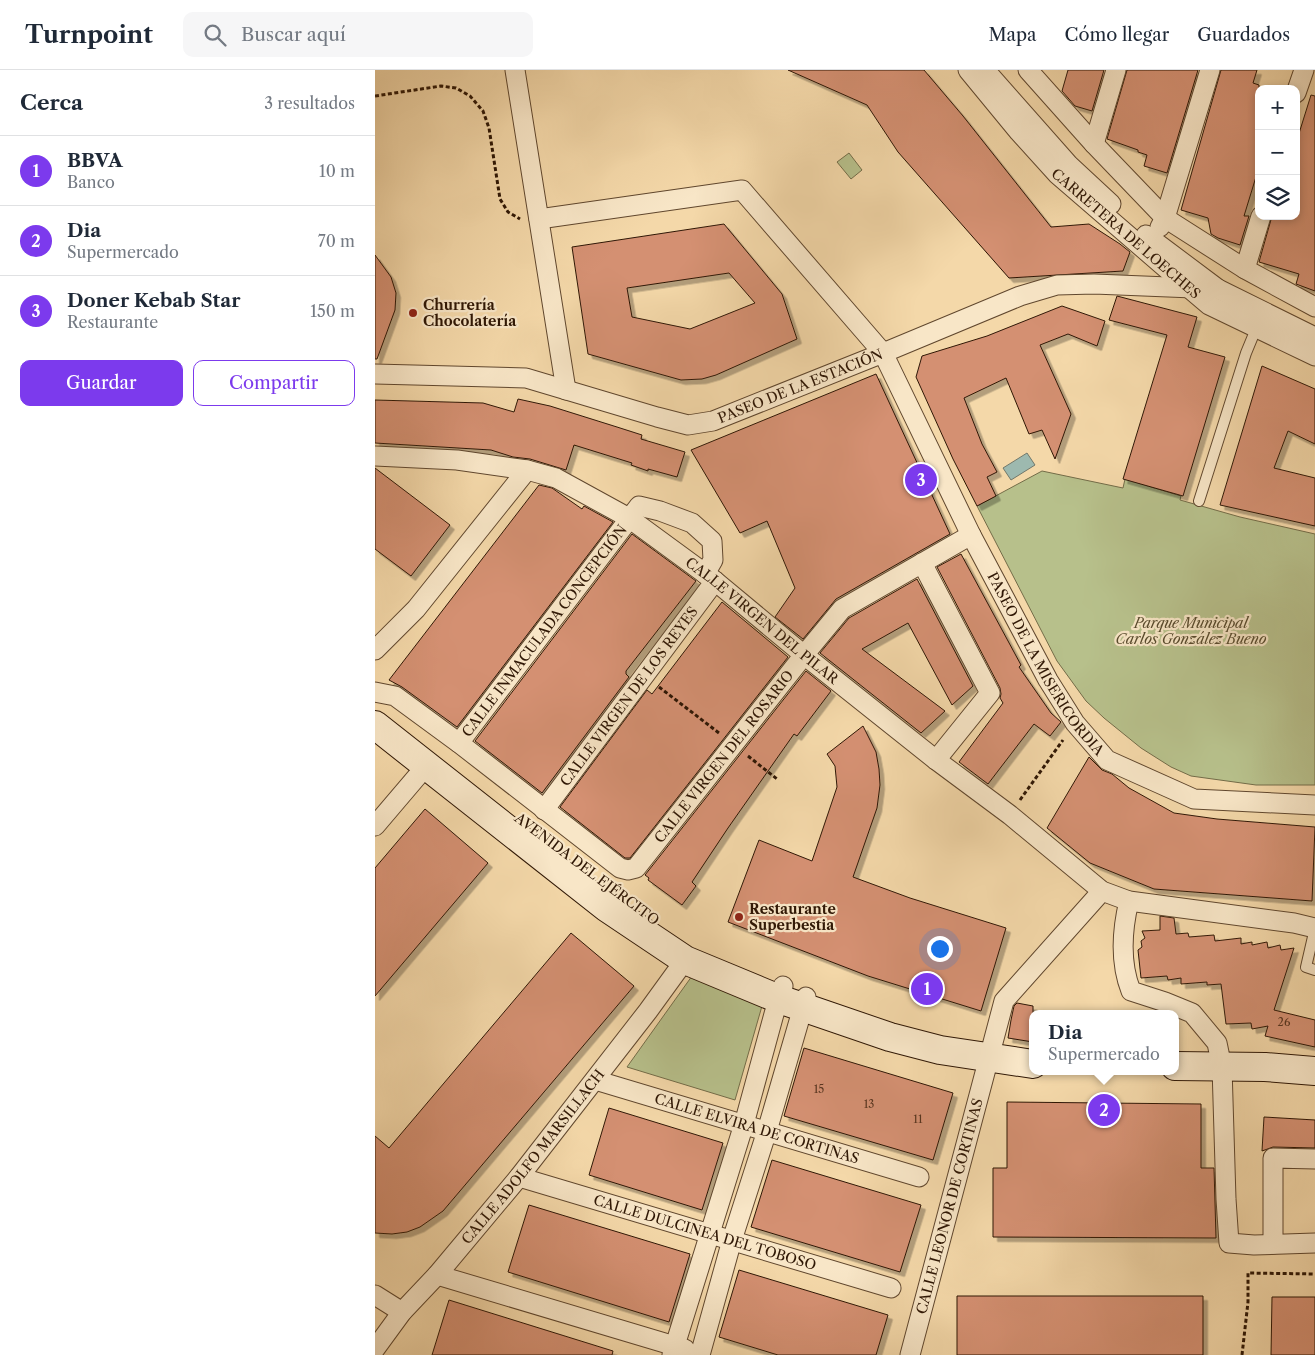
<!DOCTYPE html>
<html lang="es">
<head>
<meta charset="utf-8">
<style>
  :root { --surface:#fff; --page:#f6f6f7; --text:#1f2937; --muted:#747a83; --line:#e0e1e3; --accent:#7c3aed }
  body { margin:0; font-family:"Libre Caslon Text",serif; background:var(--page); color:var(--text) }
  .controls { position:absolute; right:15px; top:15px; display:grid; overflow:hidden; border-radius:10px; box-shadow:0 2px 8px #0003 }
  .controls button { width:45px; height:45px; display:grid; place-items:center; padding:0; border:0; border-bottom:1px solid var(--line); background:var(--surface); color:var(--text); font:25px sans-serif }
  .you { position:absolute; left:564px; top:878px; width:18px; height:18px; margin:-12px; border:4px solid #fff; border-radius:50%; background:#1a73e8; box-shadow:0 0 0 8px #1a73e833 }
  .badge { display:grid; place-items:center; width:32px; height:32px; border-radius:50%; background:var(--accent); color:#fff; font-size:16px; font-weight:700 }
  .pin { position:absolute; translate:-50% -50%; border:2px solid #fff; box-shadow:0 1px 5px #0006 }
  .popup { position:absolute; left:654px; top:940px; width:150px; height:65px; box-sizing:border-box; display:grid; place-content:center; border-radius:10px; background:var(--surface); filter:drop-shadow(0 1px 4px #0005); font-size:16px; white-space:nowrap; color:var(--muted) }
  .popup b { font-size:19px; color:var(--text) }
  .popup::after { content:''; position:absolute; left:50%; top:100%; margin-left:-10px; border:10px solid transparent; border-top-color:var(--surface) }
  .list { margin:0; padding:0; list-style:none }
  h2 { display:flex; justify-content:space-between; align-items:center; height:65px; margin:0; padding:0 20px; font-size:21px }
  h2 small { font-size:16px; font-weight:400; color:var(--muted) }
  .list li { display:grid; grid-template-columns:32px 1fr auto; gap:15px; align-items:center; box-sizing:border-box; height:70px; padding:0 20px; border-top:1px solid var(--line) }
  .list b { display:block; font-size:19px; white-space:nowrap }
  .list p { margin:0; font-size:16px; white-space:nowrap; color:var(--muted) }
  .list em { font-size:16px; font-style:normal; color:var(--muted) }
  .actions { display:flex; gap:10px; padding:15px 20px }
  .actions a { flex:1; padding:11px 0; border:1px solid var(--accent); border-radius:10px; text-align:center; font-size:18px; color:var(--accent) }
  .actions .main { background:var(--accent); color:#fff }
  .icon { flex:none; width:28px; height:28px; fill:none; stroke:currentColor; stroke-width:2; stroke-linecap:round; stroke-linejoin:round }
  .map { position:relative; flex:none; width:940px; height:1285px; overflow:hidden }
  header { display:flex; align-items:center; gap:30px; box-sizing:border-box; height:70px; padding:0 25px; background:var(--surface); border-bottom:1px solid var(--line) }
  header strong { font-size:24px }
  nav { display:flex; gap:28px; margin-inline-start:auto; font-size:18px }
  .search { width:350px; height:45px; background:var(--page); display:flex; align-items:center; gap:12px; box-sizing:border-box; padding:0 18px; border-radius:10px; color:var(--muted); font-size:19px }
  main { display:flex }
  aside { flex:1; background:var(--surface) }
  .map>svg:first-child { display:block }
  .green { fill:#b7c08b; stroke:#736c48 }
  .water { fill:#9db9af; stroke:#71786b }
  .building { fill:#d49072; stroke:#2f1705; fill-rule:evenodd; filter:url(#shadow) }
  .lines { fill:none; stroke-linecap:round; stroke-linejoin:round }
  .lane-casing { stroke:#60472e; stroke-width:12 }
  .street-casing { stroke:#60472e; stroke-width:21 }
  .secondary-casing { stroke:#2f1705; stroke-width:30 }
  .path { stroke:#2f1705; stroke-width:3; stroke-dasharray:4 2.5; stroke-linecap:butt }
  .lane { stroke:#f8e6c7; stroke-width:10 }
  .street { stroke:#f8e6c7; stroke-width:19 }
  .secondary { stroke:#f8e6c7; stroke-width:28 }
  .poi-dot { fill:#8f2418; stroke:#f8e6c7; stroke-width:2 }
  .labels { text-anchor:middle; stroke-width:4.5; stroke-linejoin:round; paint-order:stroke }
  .number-label { font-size:11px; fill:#583520 }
  .street-label { font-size:14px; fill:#2f1705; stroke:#f8e6c7 }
  .poi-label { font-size:14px; font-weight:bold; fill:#2f1705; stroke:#f8e6c7; text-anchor:start }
  .park-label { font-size:14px; font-style:italic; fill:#584a2d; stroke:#f8e6c7 }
</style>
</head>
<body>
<header>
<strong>Turnpoint</strong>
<div class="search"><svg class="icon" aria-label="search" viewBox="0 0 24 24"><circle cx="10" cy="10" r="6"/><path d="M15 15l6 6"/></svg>Buscar aquí</div>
<nav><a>Mapa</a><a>Cómo llegar</a><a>Guardados</a></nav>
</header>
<main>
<aside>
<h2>Cerca<small>3 resultados</small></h2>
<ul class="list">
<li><span class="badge">1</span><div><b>BBVA</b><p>Banco</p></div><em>10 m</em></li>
<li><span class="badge">2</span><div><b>Dia</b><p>Supermercado</p></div><em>70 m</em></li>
<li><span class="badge">3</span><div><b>Doner Kebab Star</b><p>Restaurante</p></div><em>150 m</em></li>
</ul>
<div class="actions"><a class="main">Guardar</a><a>Compartir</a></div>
</aside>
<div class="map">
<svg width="940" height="1285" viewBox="0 0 940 1285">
  <defs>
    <filter id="shadow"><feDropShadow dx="4.5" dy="4.5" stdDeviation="0" flood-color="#0004"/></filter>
  </defs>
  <rect width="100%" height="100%" fill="#f4d8a9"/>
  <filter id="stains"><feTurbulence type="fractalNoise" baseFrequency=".004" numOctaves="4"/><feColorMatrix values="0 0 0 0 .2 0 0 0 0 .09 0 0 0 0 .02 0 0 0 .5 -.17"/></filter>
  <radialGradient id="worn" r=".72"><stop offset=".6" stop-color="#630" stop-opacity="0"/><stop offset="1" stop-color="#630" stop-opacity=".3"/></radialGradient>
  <path class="green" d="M 474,83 L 487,100 L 476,109 L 462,92 Z
    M 667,401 L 748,418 L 750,409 L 806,426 L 805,430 L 865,447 L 940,464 L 940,715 L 881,715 L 816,706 L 796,697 L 766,678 L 729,648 L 711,631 L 682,591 L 602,436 Z
    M 317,906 L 387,936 L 360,1030 L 252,997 Z"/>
  <path class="water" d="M 652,383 L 660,395 L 636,410 L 628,398 Z"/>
  <path class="building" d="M 413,0 L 549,0 L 588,46 L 676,157 L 714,154 L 745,174 L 755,182 L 748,201 L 634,208 L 523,82 L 492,35 Z
    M 693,0 L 729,0 L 717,41 L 700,36 L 687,21 Z
    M 752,0 L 823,0 L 792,103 L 769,96 L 772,85 L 763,82 L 763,80 L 732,69 Z
    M 846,0 L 882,0 L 878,13 L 884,15 L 884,97 L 869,146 L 874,146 L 865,175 L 843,168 L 836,164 L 833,148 L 806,140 Z
    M 936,25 L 940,26 L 940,221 L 921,214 L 924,204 L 884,192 L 897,146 L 921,146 L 921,73 Z
    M 349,154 L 407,224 L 422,269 L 341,305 L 327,309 L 306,310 L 213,284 L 197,177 ZM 354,203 L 380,233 L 315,259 L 257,247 L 252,218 Z
    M 0,185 L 16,207 L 21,223 L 20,240 L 2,289 L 0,289 Z
    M 742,226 L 822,247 L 813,277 L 850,287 L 808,426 L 748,409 L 792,265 L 734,250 Z
    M 687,236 L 730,251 L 722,276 L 693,264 L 665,275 L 696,344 L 680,389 L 667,360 L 654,364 L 631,308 L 589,328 L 607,374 L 622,402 L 612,407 L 621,426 L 602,436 L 578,389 L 541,307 L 547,286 L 612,266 Z
    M 887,296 L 940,319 L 940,374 L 913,361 L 899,398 L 940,408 L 940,456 L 845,435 Z
    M 501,304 L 575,464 L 461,529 L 428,569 L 400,547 L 420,518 L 392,451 L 365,463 L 316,380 Z
    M 143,329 L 175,336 L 242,357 L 267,365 L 266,369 L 310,382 L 302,407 L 273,399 L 273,401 L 256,395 L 257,393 L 199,375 L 191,400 L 155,389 L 138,387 L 116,380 L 0,373 L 0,330 L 108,333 L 139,342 Z
    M 0,398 L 75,455 L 36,506 L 0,479 Z
    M 164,415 L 177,418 L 207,439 L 209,436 L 238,452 L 82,657 L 27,617 L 14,610 Z
    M 257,464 L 321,511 L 251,601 L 251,604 L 254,607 L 167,723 L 100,671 Z
    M 586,484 L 646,595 L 644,597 L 676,643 L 686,652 L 675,666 L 659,654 L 613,714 L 584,692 L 628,633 L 625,628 L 626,624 L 625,618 L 562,497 Z
    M 542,509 L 598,616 L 577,635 L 533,553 L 487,579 L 570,641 L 546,663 L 445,583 L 474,548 Z
    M 347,532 L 413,587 L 255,788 L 250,788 L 185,737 L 272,620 L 277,624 Z
    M 431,601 L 456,621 L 422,666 L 419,664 L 353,758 L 317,812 L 321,816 L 307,835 L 273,810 L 274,808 L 270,805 Z
    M 488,656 L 501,682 L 504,699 L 505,715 L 502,738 L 478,807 L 535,828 L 631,858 L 606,941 L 493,906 L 353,852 L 384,770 L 437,791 L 462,717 L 460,696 L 452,684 Z
    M 714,687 L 727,700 L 737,704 L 754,718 L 799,743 L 842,749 L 940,757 L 937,831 L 779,819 L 715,793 L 672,758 Z
    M 50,739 L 113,793 L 0,926 L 0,798 Z
    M 785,846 L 799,848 L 801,864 L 813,863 L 814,867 L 839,865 L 840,871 L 866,868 L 866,874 L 877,872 L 877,875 L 892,872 L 893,878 L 905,875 L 906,880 L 919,878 L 899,940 L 940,950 L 940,977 L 890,966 L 893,956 L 877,959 L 876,953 L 851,954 L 846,914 L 832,915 L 832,912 L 806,914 L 806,908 L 793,910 L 792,906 L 766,908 L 763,880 L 767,877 L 766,871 L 770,868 L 767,861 L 785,860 Z
    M 196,863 L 259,916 L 68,1141 L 45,1157 L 32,1162 L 17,1164 L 0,1163 L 0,1066 L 14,1078 Z
    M 642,933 L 658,936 L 658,972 L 633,968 L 636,950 L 639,936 Z
    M 429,978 L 578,1023 L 558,1090 L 409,1046 Z
    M 632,1032 L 826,1034 L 826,1098 L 839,1098 L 841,1168 L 618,1167 L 618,1098 L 632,1098 Z
    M 234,1038 L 348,1073 L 327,1140 L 214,1105 Z
    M 889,1047 L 940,1050 L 940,1078 L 898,1077 L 887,1081 Z
    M 397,1090 L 546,1135 L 525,1202 L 376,1157 Z
    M 154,1135 L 315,1184 L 294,1252 L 133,1202 Z
    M 364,1200 L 513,1245 L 501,1285 L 403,1285 L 344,1267 Z
    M 582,1226 L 828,1226 L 828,1285 L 582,1285 Z
    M 897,1227 L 940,1227 L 940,1285 L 896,1285 Z
    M 74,1230 L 238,1281 L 237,1285 L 57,1285 Z"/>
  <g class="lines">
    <defs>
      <path id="lane" d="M 824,431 L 871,283 L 883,254
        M 940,858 L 931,897 L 940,900"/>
      <g id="street">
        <path d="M 140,0 L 191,320"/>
        <path id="s1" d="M 593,0 L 644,62 L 682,104 L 814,218 L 834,235 L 940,286"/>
        <path d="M 610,0 L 694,95 L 736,134"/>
        <path d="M 653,0 L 719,74 L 790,148 L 870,199 L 940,237"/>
        <path d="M 921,23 L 929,0"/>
        <path d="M 719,74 L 741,0"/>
        <path id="s2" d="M 164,149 L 367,120 L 508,283 L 596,465 L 673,610 L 700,653 L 732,690 L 819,729 L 940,735"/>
        <path d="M 785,157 L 790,148 L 835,0"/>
        <path d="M 771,165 L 843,219 L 940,267"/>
        <path d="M 870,199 L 886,146"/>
        <path id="s3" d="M 0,304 L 151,308 L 282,347 L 313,355 L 338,351 L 508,283 L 645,226 L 682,215 L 719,214 L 843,219"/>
        <path id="s4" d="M 0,386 L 82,390 L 152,400 L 181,408 L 254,448 L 340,511 L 429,585 L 561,690 L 635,745 L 727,821 L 754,831 L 919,853 L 940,858"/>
        <path d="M 547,493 L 615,623 L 561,690"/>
        <path d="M 0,580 L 41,539 L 152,400"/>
        <path id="s5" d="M 0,622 L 20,626 L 84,673 L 245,798 L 253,800 L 261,798 L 429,585 L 467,539 L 596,465"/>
        <path id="s6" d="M 84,673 L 264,436 L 285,441 L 317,453 L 337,471 L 338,490 L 330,504"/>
        <path id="s7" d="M 169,740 L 340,511"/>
        <path d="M 0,756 L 51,696"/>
        <path d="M 754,831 C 747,860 745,893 756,921 L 790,932 L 817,943 L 842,973 L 847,997 L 851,1129 L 854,1173 L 879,1175 L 940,1173"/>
        <path id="s8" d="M 220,1010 L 544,1107"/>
        <path id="s9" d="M 144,1107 L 516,1218"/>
        <path d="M 898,1174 L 898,1088 L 940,1089"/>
        <path d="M 62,1205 L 310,1279"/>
        <path d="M 0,1225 L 27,1242"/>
        <path id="s10" d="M 0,1279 L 27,1242 L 62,1205 L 144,1107 L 273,941 L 310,890"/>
        <path d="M 297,1285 L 369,1054 L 399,944 L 408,916"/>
        <path d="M 325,1285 L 357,1170 L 392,1061 L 431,927"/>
        <path id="s11" d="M 535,1285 L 629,931 L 727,821"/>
      </g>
      <path id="secondary" d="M 0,655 L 231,837 L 310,890 L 404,929 L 515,967 L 565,980 L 658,994
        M 800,996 L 890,997 L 940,1001"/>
    </defs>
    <use href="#lane" class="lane-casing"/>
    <use href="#street" class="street-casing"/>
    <use href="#secondary" class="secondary-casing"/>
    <path class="path" d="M 0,26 L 66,16 L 81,18 L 95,26 L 108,41 L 114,58 L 125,129 L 133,142 L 145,149
      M 284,617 L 344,663
      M 373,686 L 402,709
      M 645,730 L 688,670
      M 867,1285 L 873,1232 L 873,1203 L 940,1204"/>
    <use href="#lane" class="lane"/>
    <use href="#street" class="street"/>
    <use href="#secondary" class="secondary"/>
  </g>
  <g class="poi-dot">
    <circle cx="38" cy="243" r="5"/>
    <circle cx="364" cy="847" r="5"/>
  </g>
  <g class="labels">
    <g class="number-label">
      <text x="909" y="956">26</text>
      <text x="444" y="1023">15</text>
      <text x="494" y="1038">13</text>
      <text x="543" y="1053">11</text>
    </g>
    <g class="street-label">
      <text dy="5" stroke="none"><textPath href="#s1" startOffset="228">CARRETERA DE LOECHES</textPath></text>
      <text dy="5" stroke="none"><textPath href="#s3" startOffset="439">PASEO DE LA ESTACIÓN</textPath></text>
      <text dy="5" stroke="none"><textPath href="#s4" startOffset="434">CALLE VIRGEN DEL PILAR</textPath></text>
      <text dy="5" stroke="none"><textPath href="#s6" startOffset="141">CALLE INMACULADA CONCEPCIÓN</textPath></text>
      <text dy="5" stroke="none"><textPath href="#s2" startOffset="772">PASEO DE LA MISERICORDIA</textPath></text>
      <text dy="5" stroke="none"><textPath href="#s7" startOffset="142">CALLE VIRGEN DE LOS REYES</textPath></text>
      <text dy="5" stroke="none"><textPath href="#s5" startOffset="462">CALLE VIRGEN DEL ROSARIO</textPath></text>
      <text transform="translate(212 799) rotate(37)" y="5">AVENIDA DEL EJÉRCITO</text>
      <text dy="5" stroke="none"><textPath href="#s8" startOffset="169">CALLE ELVIRA DE CORTINAS</textPath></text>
      <text dy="5" stroke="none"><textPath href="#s10" startOffset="249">CALLE ADOLFO MARSILLACH</textPath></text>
      <text dy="5" stroke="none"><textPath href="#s11" startOffset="154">CALLE LEONOR DE CORTINAS</textPath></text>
      <text dy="5" stroke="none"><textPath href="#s9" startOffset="194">CALLE DULCINEA DEL TOBOSO</textPath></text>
    </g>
    <g class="poi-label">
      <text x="48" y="240">Churrería<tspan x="48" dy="16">Chocolatería</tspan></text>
      <text x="374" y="844">Restaurante<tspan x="374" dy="16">Superbestia</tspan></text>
    </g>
    <g class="park-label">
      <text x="816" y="558">Parque Municipal<tspan x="816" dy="16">Carlos González Bueno</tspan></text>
    </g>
  </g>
  <rect width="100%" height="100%" filter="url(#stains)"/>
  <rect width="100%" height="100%" fill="url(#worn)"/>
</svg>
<div class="controls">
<button>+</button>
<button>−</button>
<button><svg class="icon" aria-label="layers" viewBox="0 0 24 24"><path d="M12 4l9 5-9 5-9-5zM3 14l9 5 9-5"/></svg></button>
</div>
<div class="you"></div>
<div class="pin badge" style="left:552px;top:919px">1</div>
<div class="pin badge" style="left:729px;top:1040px">2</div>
<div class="popup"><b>Dia</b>Supermercado</div>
<div class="pin badge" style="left:546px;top:410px">3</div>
</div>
</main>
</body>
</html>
